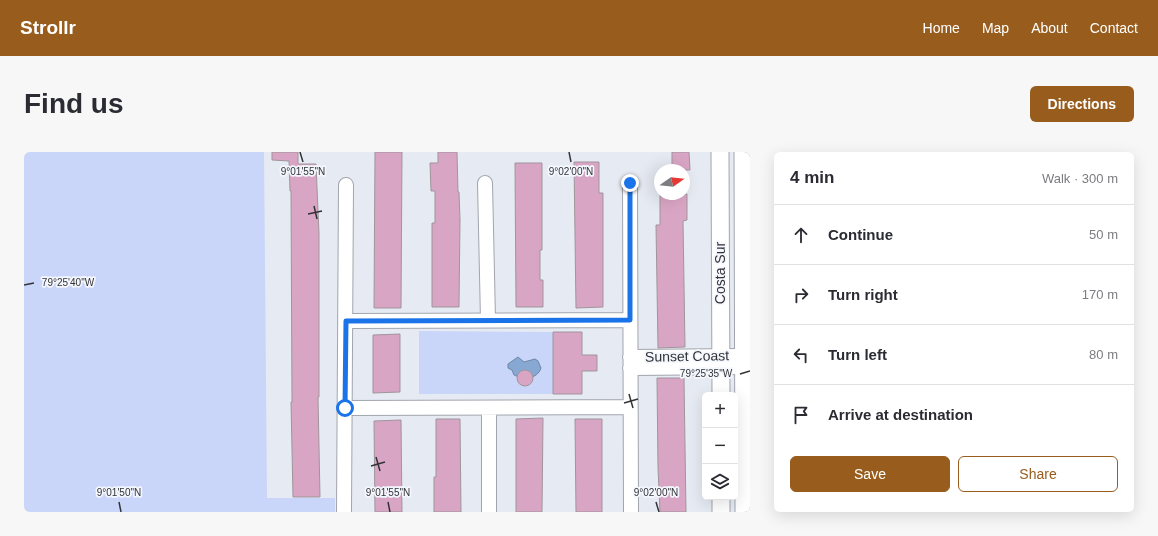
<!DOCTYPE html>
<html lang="en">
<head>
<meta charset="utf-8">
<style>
  :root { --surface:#fff; --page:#f7f7f7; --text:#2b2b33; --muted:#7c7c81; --line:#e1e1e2; --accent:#985d1d }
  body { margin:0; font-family:Arial,sans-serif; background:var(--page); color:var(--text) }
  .controls { position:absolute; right:12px; bottom:12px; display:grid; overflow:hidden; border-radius:6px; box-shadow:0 4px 16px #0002 }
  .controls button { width:36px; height:36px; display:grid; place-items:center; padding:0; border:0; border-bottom:1px solid var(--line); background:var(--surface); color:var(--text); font:20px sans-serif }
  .compass { position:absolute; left:630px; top:12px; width:36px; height:36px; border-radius:50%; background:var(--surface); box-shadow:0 4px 16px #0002; rotate:76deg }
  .stop { position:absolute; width:12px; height:12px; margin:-9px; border:3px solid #1a73e8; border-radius:50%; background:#fff }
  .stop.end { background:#1a73e8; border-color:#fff; box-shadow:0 1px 4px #0008 }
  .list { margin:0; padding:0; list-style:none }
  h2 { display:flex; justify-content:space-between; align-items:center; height:52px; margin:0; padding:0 16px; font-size:17px }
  h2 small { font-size:13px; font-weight:400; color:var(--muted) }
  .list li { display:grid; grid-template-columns:26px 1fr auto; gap:12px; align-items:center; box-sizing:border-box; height:60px; padding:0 16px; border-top:1px solid var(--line) }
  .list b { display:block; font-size:15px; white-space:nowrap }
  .list em { font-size:13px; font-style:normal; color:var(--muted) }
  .actions { display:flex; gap:8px; padding:12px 16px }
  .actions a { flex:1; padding:9px 0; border:1px solid var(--accent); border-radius:6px; text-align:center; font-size:14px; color:var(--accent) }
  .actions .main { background:var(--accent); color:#fff }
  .icon { flex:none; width:22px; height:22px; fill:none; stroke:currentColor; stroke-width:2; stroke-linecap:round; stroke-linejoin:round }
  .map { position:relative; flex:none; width:726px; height:360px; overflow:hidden; border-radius:6px }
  header { display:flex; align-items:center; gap:24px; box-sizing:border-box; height:56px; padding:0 20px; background:var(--accent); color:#fff }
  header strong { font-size:19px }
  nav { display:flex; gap:22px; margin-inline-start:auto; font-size:14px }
  .intro { display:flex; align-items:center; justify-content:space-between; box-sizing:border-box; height:96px; padding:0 24px }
  h1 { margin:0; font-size:28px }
  .button { padding:10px 18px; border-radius:6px; background:var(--accent); color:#fff; font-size:14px; font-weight:700 }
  main { display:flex; gap:24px; padding:0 24px }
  aside { flex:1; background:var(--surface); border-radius:6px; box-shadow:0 4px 16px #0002 }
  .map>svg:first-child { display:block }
  .green { fill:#c9d5f9 }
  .water { fill:#88a8d4; stroke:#6e85a5 }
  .building { fill:#d9a5c4; stroke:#9f959b }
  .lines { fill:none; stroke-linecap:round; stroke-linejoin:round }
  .minor-casing { stroke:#a2a5ad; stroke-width:16 }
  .tertiary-casing { stroke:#a2a5ad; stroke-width:19 }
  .minor { stroke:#fff; stroke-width:14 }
  .tertiary { stroke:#fff; stroke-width:17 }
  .route { stroke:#1a73e8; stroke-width:5 }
  .ticks { fill:none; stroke:#323336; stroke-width:1.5 }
  .labels { text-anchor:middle; stroke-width:3.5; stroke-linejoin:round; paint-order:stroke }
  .street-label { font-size:14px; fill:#323336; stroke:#f4f7fe }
  .ticks-label { font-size:10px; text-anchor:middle; fill:#323336; stroke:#f4f7fe; stroke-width:3.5; stroke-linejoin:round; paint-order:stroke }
</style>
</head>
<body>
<header>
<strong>Strollr</strong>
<nav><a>Home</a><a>Map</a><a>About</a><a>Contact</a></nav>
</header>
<div class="intro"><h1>Find us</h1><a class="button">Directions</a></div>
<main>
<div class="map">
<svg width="726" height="360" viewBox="0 0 726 360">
  <rect width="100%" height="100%" fill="#e6eaf3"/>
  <path class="green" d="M 0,0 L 240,0 L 243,346 L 311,346 L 311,360 L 0,360 Z
    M 395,179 L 529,180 L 529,242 L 395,242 Z"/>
  <path class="water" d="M 494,205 L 500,210 L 511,207 L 514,209 L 517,216 C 513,228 499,227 490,223 L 488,218 L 484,216 L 484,212 Z"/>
  <path class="building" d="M 248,0 L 274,0 L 274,12 L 292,12 L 295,82 L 295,245 L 294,245 L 296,345 L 269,345 L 267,250 L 268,250 L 267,39 L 266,39 L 265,9 L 248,8 Z
    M 351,0 L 378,0 L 377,156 L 350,156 Z
    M 414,0 L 433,0 L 434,40 L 435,40 L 436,68 L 435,155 L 408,155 L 408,71 L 411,71 L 411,39 L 407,39 L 406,11 L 414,11 Z
    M 648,0 L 665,0 L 666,18 L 648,18 Z
    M 550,10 L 575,10 L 575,41 L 579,41 L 579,155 L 552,156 Z
    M 491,11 L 518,11 L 518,98 L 516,98 L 516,128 L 519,128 L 519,155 L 492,155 Z
    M 636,42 L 663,42 L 663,68 L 659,69 L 661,195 L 634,196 L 632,73 L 636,73 Z
    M 529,180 L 558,180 L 558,203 L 573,203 L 573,219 L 558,219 L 558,242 L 529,242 Z
    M 376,182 L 376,240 L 349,241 L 349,183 Z
    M493 226a8 8 0 1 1 16 0a8 8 0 1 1-16 0Z
    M 633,226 L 660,226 L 662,360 L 636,360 L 634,316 Z
    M 519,266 L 518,360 L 492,360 L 492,267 Z
    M 412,267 L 436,267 L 437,360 L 410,360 L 410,325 L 412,325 Z
    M 551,267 L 578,267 L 578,360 L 552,360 Z
    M 377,268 L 378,360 L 351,360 L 350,269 Z"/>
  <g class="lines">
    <defs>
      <path id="minor" d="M 461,31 L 464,168
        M 606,31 L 607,360
        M 322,169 L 606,168
        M 606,205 L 719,204
        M 606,216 L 719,215
        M 321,256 L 606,255
        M 465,256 L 465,360
        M 320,360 L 322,33"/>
      <path id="tertiary" d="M 696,0 L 697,243
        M 719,0 L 720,360
        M 697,345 L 697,360"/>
    </defs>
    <use href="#minor" class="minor-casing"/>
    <use href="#tertiary" class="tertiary-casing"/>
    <use href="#minor" class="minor"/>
    <use href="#tertiary" class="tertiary"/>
  </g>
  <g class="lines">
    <path class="route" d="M 321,256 L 322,169 L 606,168 L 606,31"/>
  </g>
  <path class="ticks" d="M 276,0 L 279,10M 545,0 L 547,10M 290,54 L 293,67M 284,62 L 298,59M 0,133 L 10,131M 716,222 L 726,219M 605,242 L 609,256M 600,251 L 614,247M 352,305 L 356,319M 347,314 L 361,310M 95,350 L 97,360M 364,350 L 366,360M 632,350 L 635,360"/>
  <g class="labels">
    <g class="street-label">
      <text transform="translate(696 121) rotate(-90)" y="5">Costa Sur</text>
      <text transform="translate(663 204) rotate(-1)" y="5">Sunset Coast</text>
    </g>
  </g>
  <g class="ticks-label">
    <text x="279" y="23">9°01'55"N</text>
    <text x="547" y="23">9°02'00"N</text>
    <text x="44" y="134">79°25'40"W</text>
    <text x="682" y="225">79°25'35"W</text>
    <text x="95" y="344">9°01'50"N</text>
    <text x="364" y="344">9°01'55"N</text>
    <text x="632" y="344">9°02'00"N</text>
  </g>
</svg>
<div class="controls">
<button>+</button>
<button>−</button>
<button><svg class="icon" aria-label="layers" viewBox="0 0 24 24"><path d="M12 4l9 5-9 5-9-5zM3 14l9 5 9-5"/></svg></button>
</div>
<svg class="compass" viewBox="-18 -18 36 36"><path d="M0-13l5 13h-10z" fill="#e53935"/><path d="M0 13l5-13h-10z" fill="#7c7c81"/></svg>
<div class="stop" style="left:321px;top:256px"></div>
<div class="stop end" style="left:606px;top:31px"></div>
</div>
<aside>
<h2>4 min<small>Walk · 300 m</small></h2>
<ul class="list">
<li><svg class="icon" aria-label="ahead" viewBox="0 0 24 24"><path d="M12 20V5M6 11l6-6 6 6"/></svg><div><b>Continue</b></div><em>50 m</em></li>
<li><svg class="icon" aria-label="right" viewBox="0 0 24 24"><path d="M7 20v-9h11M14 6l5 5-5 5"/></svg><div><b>Turn right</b></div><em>170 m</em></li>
<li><svg class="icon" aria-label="left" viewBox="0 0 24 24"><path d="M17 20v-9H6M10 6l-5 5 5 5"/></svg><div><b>Turn left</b></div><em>80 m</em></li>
<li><svg class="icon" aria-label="arrive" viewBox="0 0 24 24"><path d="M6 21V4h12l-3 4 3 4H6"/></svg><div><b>Arrive at destination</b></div></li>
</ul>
<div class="actions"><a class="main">Save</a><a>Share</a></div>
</aside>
</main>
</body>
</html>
